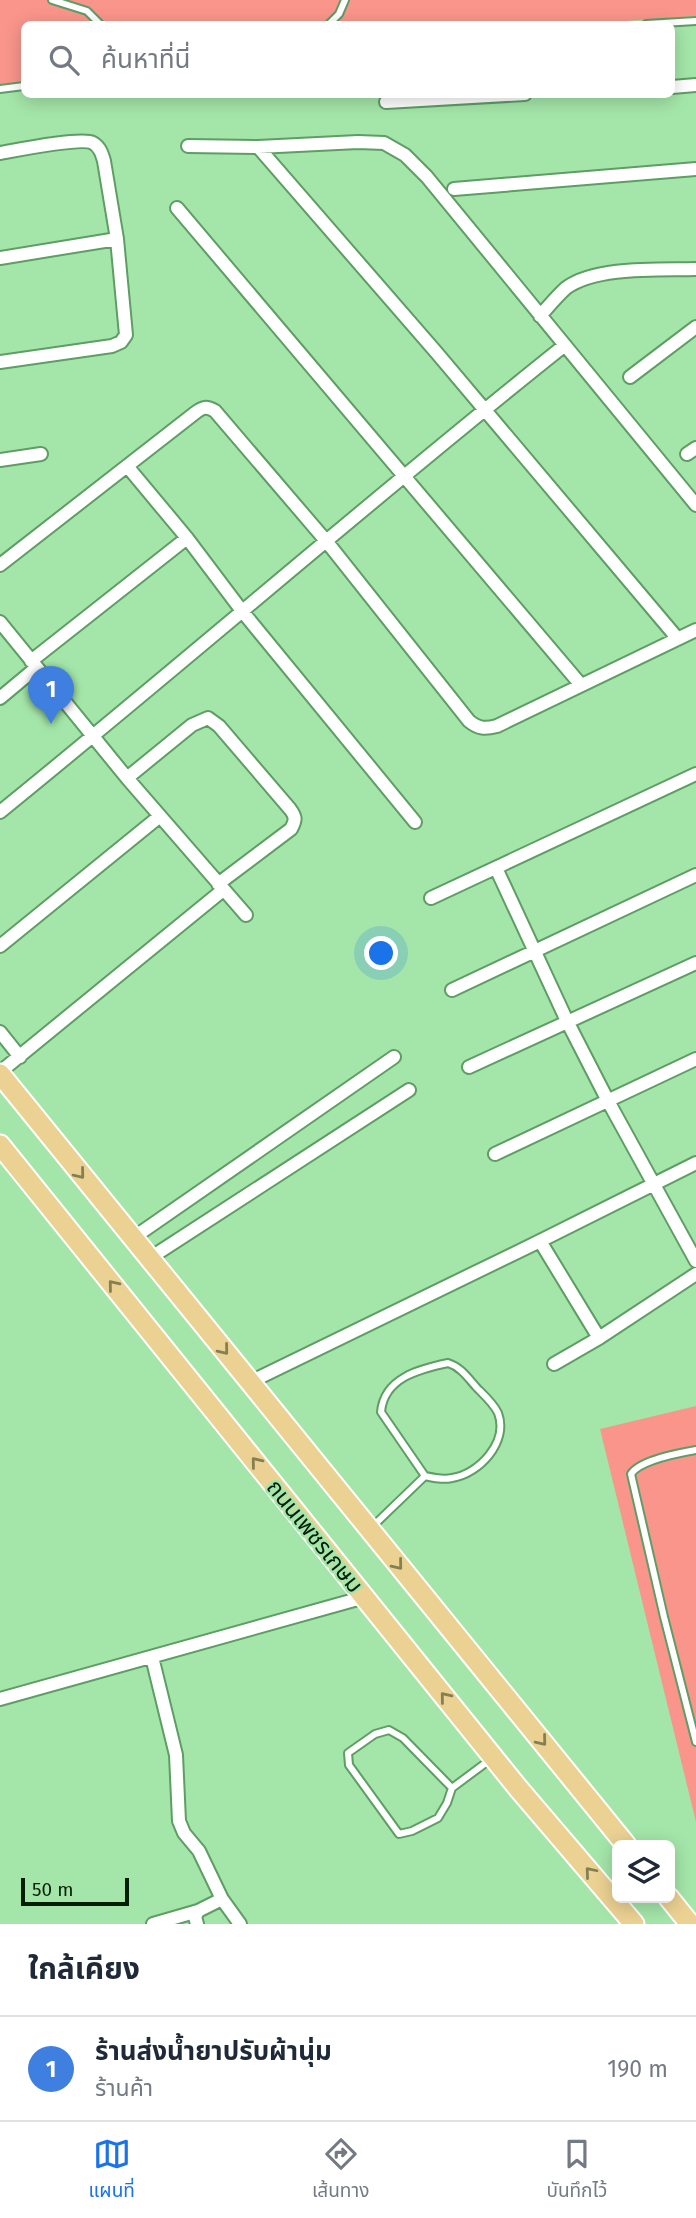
<!DOCTYPE html>
<html lang="th">
<head>
<meta charset="utf-8">
<style>
  :root { --surface:#fff; --page:#f6f6f7; --text:#1f2937; --muted:#747a83; --line:#e0e1e3; --accent:#1a73e8 }
  body { margin:0; font-family:"Fira Sans","Noto Sans Thai",sans-serif; background:var(--page); color:var(--text) }
  .controls { position:absolute; right:21px; bottom:21px; display:grid; overflow:hidden; border-radius:10px; box-shadow:0 4px 18px #0003 }
  .controls button { width:63px; height:63px; display:grid; place-items:center; padding:0; border:0; border-bottom:2px solid var(--line); background:var(--surface); color:var(--text); font:35px sans-serif }
  .scale { position:absolute; left:21px; bottom:18px; width:108px; box-sizing:border-box; padding-left:7px; border:4px solid #041d07; border-top:0; font-size:19px; line-height:24px; white-space:nowrap; color:#041d07; -webkit-text-stroke:5px #a4e6a9; paint-order:stroke }
  .you { position:absolute; left:382px; top:954px; width:24px; height:24px; margin:-18px; border:5px solid #fff; border-radius:50%; background:#1a73e8; box-shadow:0 0 0 10px #1a73e833 }
  .badge { display:grid; place-items:center; width:46px; height:46px; border-radius:50%; background:var(--accent); color:#fff; font-size:23px; font-weight:700 }
  .pin { position:absolute; translate:-50% -58px; filter:drop-shadow(0 2px 4px #0008) }
  .pin::after { content:''; position:absolute; top:37px; width:24px; height:21px; background:inherit; clip-path:polygon(0 0,100% 0,50% 100%) }
  .list { margin:0; padding:0; list-style:none }
  h2 { display:flex; justify-content:space-between; align-items:center; height:91px; margin:0; padding:0 28px; font-size:30px }
  h2 small { font-size:23px; font-weight:400; color:var(--muted) }
  .list li { display:grid; grid-template-columns:46px 1fr auto; gap:21px; align-items:center; box-sizing:border-box; height:105px; padding:0 28px; border-top:2px solid var(--line) }
  .list b { display:block; font-size:26px; white-space:nowrap }
  .list p { margin:0; font-size:23px; white-space:nowrap; color:var(--muted) }
  .list em { font-size:23px; font-style:normal; color:var(--muted) }
  .icon { flex:none; width:38px; height:38px; fill:none; stroke:currentColor; stroke-width:2; stroke-linecap:round; stroke-linejoin:round }
  .map { position:relative; flex:none; width:696px; height:1924px; overflow:hidden }
  .search { position:absolute; background:var(--surface); box-shadow:0 4px 18px #0003; left:21px; right:21px; top:21px; height:77px; display:flex; align-items:center; gap:18px; box-sizing:border-box; padding:0 24px; border-radius:10px; color:var(--muted); font-size:26px }
  .sheet { height:196px; background:var(--surface) }
  nav { display:flex; justify-content:space-around; align-items:center; box-sizing:border-box; height:98px; border-top:2px solid var(--line); background:var(--surface); font-size:19px; color:var(--muted) }
  nav a { display:grid; justify-items:center; gap:4px }
  nav .on { color:var(--accent) }
  .map>svg:first-child { display:block }
  .green { fill:#fa958b }
  .lines { fill:none; stroke-linecap:round; stroke-linejoin:round }
  .service-casing { stroke:#5e9d64; stroke-width:10 }
  .minor-casing { stroke:#5e9d64; stroke-width:16 }
  .primary-casing { stroke:#fff; stroke-width:23 }
  .service { stroke:#fff; stroke-width:6 }
  .minor { stroke:#fff; stroke-width:12 }
  .primary { stroke:#ebd192; stroke-width:19 }
  .oneway { stroke:#838053 }
  .labels { text-anchor:middle; stroke-width:5; stroke-linejoin:round; paint-order:stroke }
  .street-label { font-size:23px; fill:#041d07; stroke:#a4e6a9 }
</style>
</head>
<body>
<div class="map">
<svg width="696" height="1924" viewBox="0 0 696 1924">
  <rect width="100%" height="100%" fill="#a4e6a9"/>
  <path class="green" d="M 0,0 L 696,0 L 696,16 L 583,24 L 24,24 L 24,83 L 0,86 Z
    M 696,1406 L 696,1822 L 600,1429 Z"/>
  <g class="lines">
    <defs>
      <path id="service" d="M 52,0 L 87,11 L 100,24
        M 329,24 L 339,14 L 345,0
        M 646,24 L 696,21
        M 0,89 L 24,86
        M 448,1363 C 461,1367 468,1378 477,1388 C 484,1395 494,1404 498,1413 C 509,1442 479,1474 452,1478 C 443,1480 434,1478 425,1476 L 381,1412 C 384,1378 419,1369 448,1363 Z
        M 696,1450 C 679,1453 640,1460 631,1474 L 664,1617 L 696,1742
        M 371,1528 L 425,1476
        M 452,1788 L 403,1738 L 389,1730 L 375,1734 L 348,1753 L 349,1765 L 399,1834 L 412,1831 L 438,1818 L 447,1803 L 452,1788 L 491,1759"/>
      <path id="minor" d="M 672,87 L 696,85
        M 386,102 L 525,94
        M 188,146 L 258,147 L 358,142 L 384,143 L 405,155 L 427,177 L 696,505
        M 258,147 L 436,352 L 678,639
        M 0,153 C 17,150 82,137 93,143 C 100,147 102,154 104,161 L 117,239 L 126,335 L 121,342 L 112,346 L 0,362
        M 454,189 L 696,169
        M 177,208 L 581,685
        M 0,258 L 117,239
        M 540,316 C 548,307 557,296 566,288 C 596,266 659,270 696,269
        M 630,377 L 696,327
        M 687,454 L 696,448
        M 0,460 L 41,454
        M 127,466 L 187,538 L 242,611 L 415,822
        M 0,565 L 195,413 C 203,407 206,406 215,411 L 327,542 L 469,721 C 479,729 485,729 497,726 L 696,630
        M 0,622 L 127,778 L 246,915
        M 31,661 L 187,538
        M 0,698 L 36,668
        M 127,778 L 192,725 L 208,718 L 219,726 L 290,809 C 296,817 296,820 291,829 L 218,884
        M 0,812 C 190,658 374,497 565,345
        M 496,868 L 567,1021 L 608,1101 L 696,1261
        M 431,898 L 696,774
        M 0,946 L 160,816
        M 452,990 L 696,875
        M 0,1032 L 20,1057
        M 469,1067 L 696,963
        M 0,1072 L 223,890
        M 495,1154 L 696,1059
        M 133,1238 L 394,1057
        M 540,1241 L 599,1338
        M 150,1258 L 409,1090
        M 554,1364 L 599,1338 L 696,1274
        M 250,1382 L 540,1241 L 696,1163
        M 152,1657 L 176,1755 L 179,1821 L 184,1833 L 199,1851 L 222,1899 L 240,1924
        M 0,1699 L 365,1597
        M 153,1924 L 198,1911
        M 197,1924 L 195,1917 L 198,1911 L 222,1899"/>
      <path id="primary" d="M 0,1074 L 626,1845
        M 0,1145 L 518,1788 L 634,1924
        M 669,1898 L 690,1924"/>
    </defs>
    <use href="#service" class="service-casing"/>
    <use href="#minor" class="minor-casing"/>
    <use href="#primary" class="primary-casing"/>
    <use href="#service" class="service"/>
    <use href="#minor" class="minor"/>
    <use href="#primary" class="primary"/>
  </g>
  <defs><path id="oneway-chevron" d="M-2-3.5L2.5 0L-2 3.5" fill="none" stroke-width="1.6" stroke-linecap="round" stroke-linejoin="round" transform="scale(1.75)"/></defs>
  <g class="oneway">
    <use href="#oneway-chevron" transform="translate(80 1174) rotate(51)"/>
    <use href="#oneway-chevron" transform="translate(113 1285) rotate(-129)"/>
    <use href="#oneway-chevron" transform="translate(224 1350) rotate(51)"/>
    <use href="#oneway-chevron" transform="translate(256 1462) rotate(-129)"/>
    <use href="#oneway-chevron" transform="translate(398 1565) rotate(51)"/>
    <use href="#oneway-chevron" transform="translate(445 1697) rotate(-129)"/>
    <use href="#oneway-chevron" transform="translate(542 1741) rotate(51)"/>
    <use href="#oneway-chevron" transform="translate(590 1872) rotate(-130)"/>
  </g>
  <g class="labels">
    <g class="street-label">
      <text transform="translate(315 1536) rotate(51)" y="8">ถนนเพชรเกษม</text>
    </g>
  </g>
</svg>
<div class="controls">
<button><svg class="icon" aria-label="layers" viewBox="0 0 24 24"><path d="M12 4l9 5-9 5-9-5zM3 14l9 5 9-5"/></svg></button>
</div>
<div class="scale">50 m</div>
<div class="you"></div>
<div class="pin badge" style="left:51px;top:724px;background:#3f7fe0">1</div>
<div class="search"><svg class="icon" aria-label="search" viewBox="0 0 24 24"><circle cx="10" cy="10" r="6"/><path d="M15 15l6 6"/></svg>ค้นหาที่นี่</div>
</div>
<section class="sheet">
<h2>ใกล้เคียง<small></small></h2>
<ul class="list">
<li><span class="badge" style="background:#3f7fe0">1</span><div><b>ร้านส่งน้ำยาปรับผ้านุ่ม</b><p>ร้านค้า</p></div><em>190 m</em></li>
</ul>
</section>
<nav>
<a class="on"><svg class="icon" aria-label="map" viewBox="0 0 24 24"><path d="M3 6l6-2 6 2 6-2v14l-6 2-6-2-6 2zM9 4v14M15 6v14"/></svg>แผนที่</a>
<a><svg class="icon" aria-label="directions" viewBox="0 0 24 24"><path d="M12 3l9 9-9 9-9-9zM9 14v-3h6M13 9l2 2-2 2"/></svg>เส้นทาง</a>
<a><svg class="icon" aria-label="saved" viewBox="0 0 24 24"><path d="M7 4h10v16l-5-4-5 4z"/></svg>บันทึกไว้</a>
</nav>
</body>
</html>
